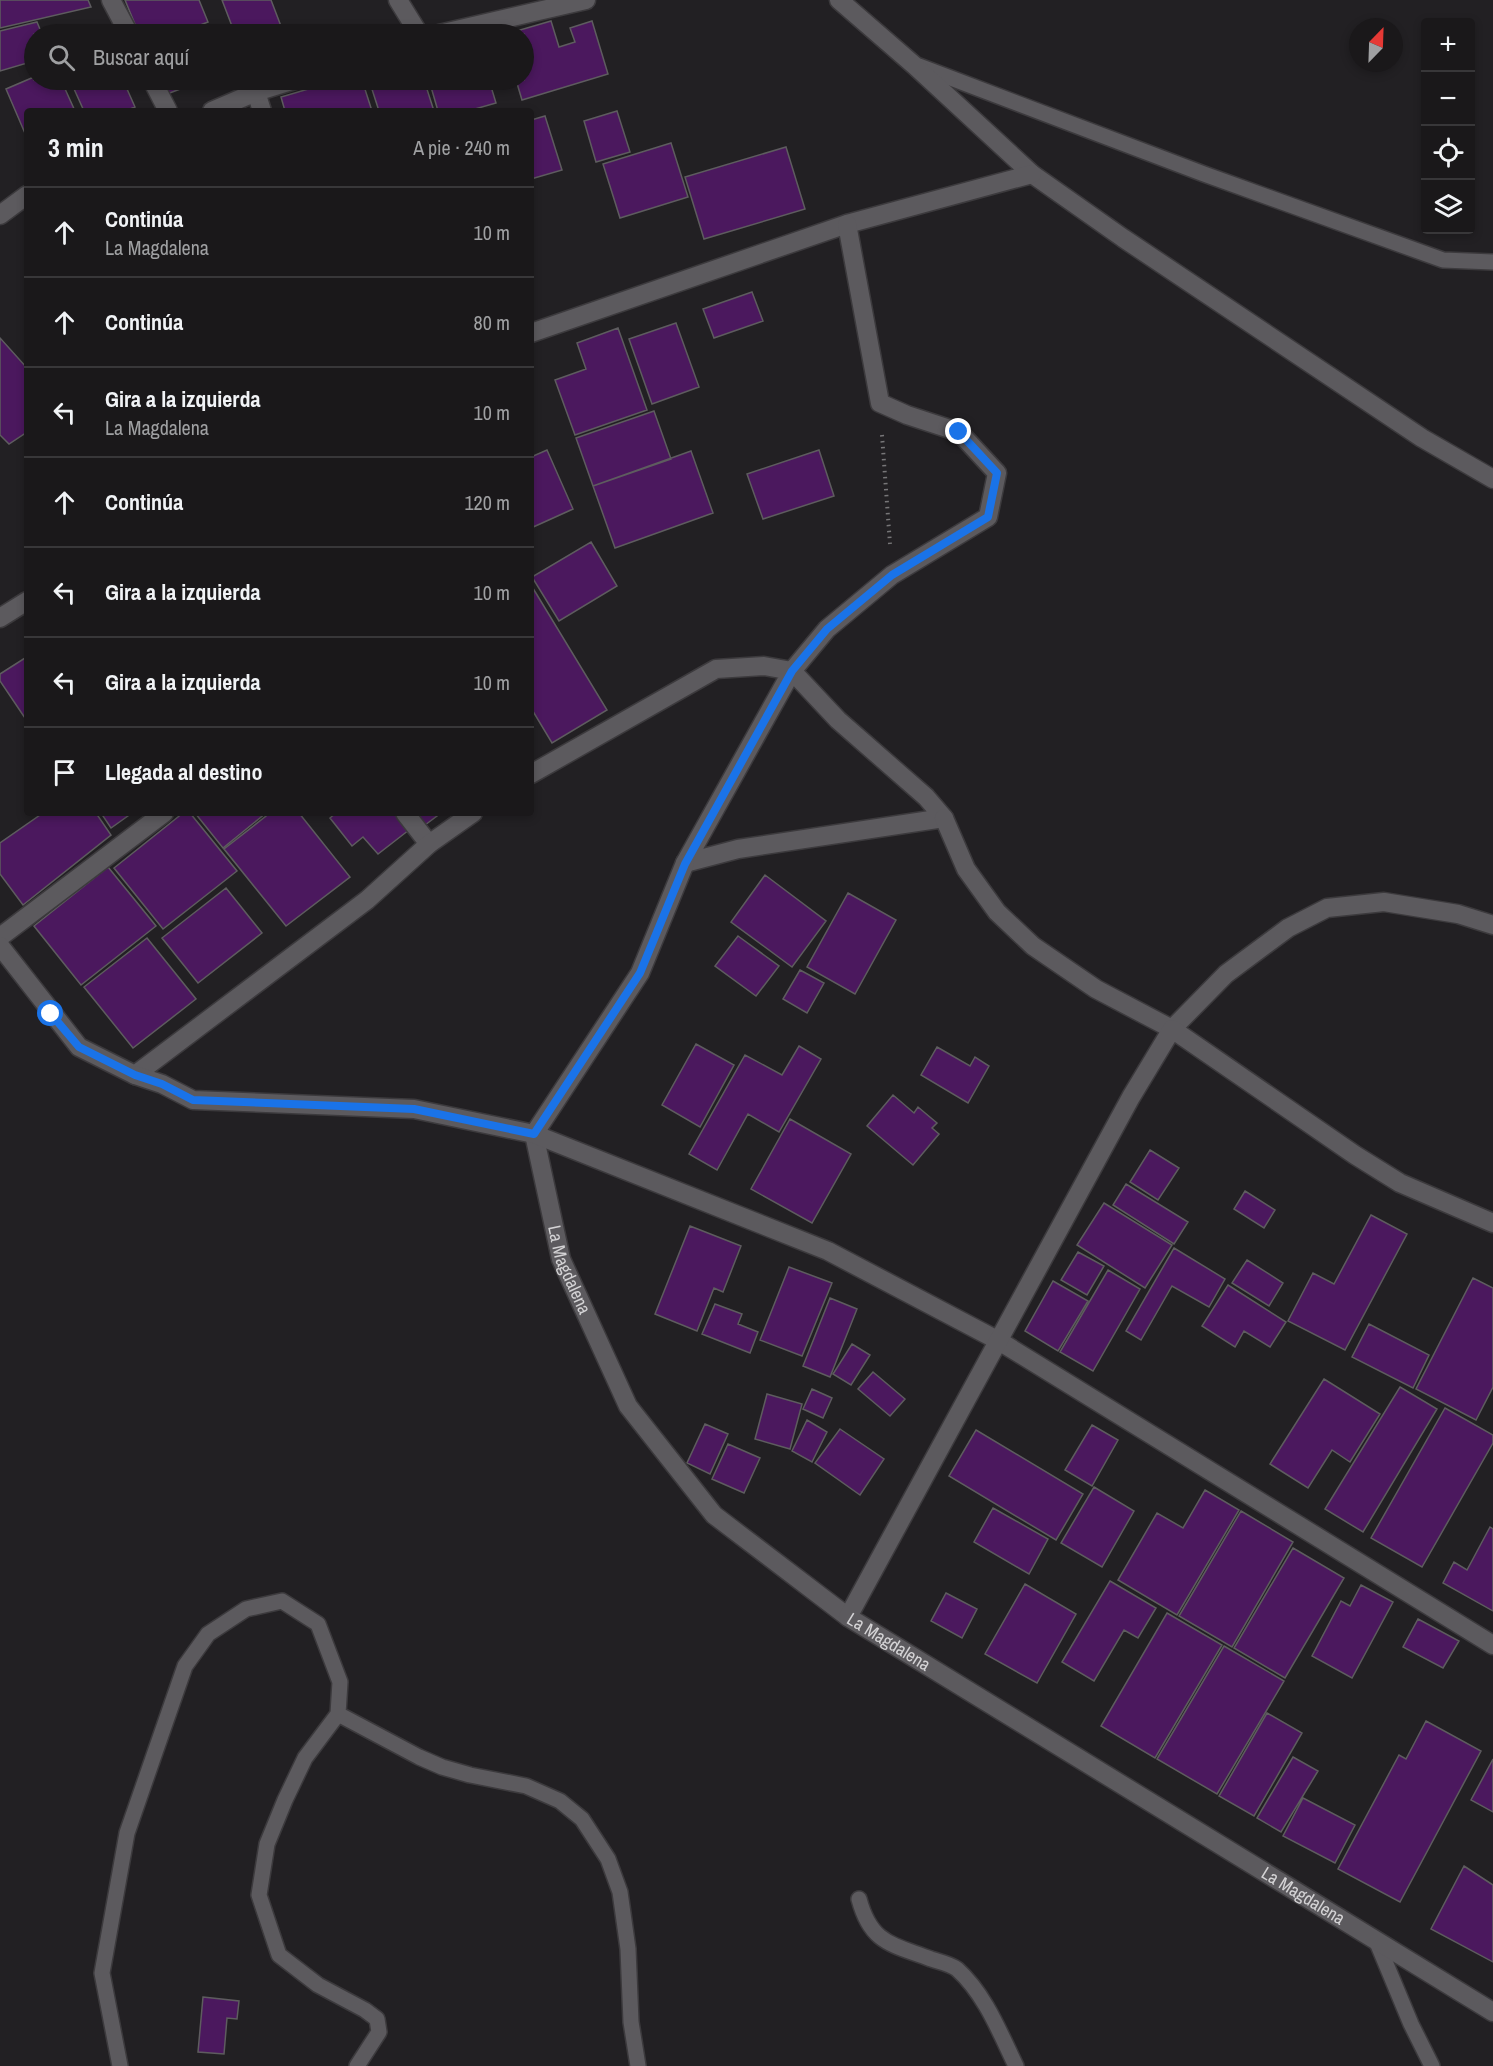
<!DOCTYPE html>
<html lang="es">
<head>
<meta charset="utf-8">
<style>
  :root { --surface:#1a181a; --page:#232123; --text:#f1f3f6; --muted:#9fa0a2; --line:#383739 }
  body { margin:0; font-family:"Archivo Narrow",sans-serif; background:var(--page); color:var(--text) }
  .controls { position:absolute; right:18px; top:18px; display:grid; overflow:hidden; border-radius:6px; box-shadow:0 3px 9px #0003 }
  .controls button { width:54px; height:54px; display:grid; place-items:center; padding:0; border:0; border-bottom:2px solid var(--line); background:var(--surface); color:var(--text); font:30px sans-serif }
  .compass { position:absolute; left:1349px; top:18px; width:54px; height:54px; border-radius:50%; background:var(--surface); box-shadow:0 3px 9px #0003; rotate:23deg }
  .stop { position:absolute; width:18px; height:18px; margin:-14px; border:4px solid #1a73e8; border-radius:50%; background:#fff }
  .stop.end { background:#1a73e8; border-color:#fff; box-shadow:0 2px 6px #0008 }
  .list { margin:0; padding:0; list-style:none }
  h2 { display:flex; justify-content:space-between; align-items:center; height:78px; margin:0; padding:0 24px; font-size:26px }
  h2 small { font-size:20px; font-weight:400; color:var(--muted) }
  .list li { display:grid; grid-template-columns:39px 1fr auto; gap:18px; align-items:center; box-sizing:border-box; height:90px; padding:0 24px; border-top:2px solid var(--line) }
  .list b { display:block; font-size:22px; white-space:nowrap }
  .list p { margin:0; font-size:20px; white-space:nowrap; color:var(--muted) }
  .list em { font-size:20px; font-style:normal; color:var(--muted) }
  .icon { flex:none; width:33px; height:33px; fill:none; stroke:currentColor; stroke-width:2; stroke-linecap:round; stroke-linejoin:round }
  .map { position:relative; flex:none; width:1493px; height:2066px; overflow:hidden }
  .search { position:absolute; background:var(--surface); box-shadow:0 3px 9px #0003; left:24px; top:24px; width:510px; height:66px; display:flex; align-items:center; gap:15px; box-sizing:border-box; padding:0 21px; border-radius:33px; color:var(--muted); font-size:22px }
  .panel { position:absolute; background:var(--surface); box-shadow:0 3px 9px #0003; left:24px; top:108px; width:510px; height:708px; border-radius:6px }
  .map>svg:first-child { display:block }
  .building { fill:#4b185e; stroke:#5e5c5f; stroke-width:1.5 }
  .lines { fill:none; stroke-linecap:round; stroke-linejoin:round }
  .lane-casing { stroke:#3c3a3d; stroke-width:18 }
  .street-casing { stroke:#3c3a3d; stroke-width:21 }
  .path { stroke:#777678; stroke-width:4; stroke-dasharray:1.5 4.5; stroke-linecap:butt }
  .lane { stroke:#5c5a5e; stroke-width:15 }
  .street { stroke:#5c5a5e; stroke-width:18 }
  .route { stroke:#1a73e8; stroke-width:8 }
  .labels { text-anchor:middle; stroke-width:5; stroke-linejoin:round; paint-order:stroke }
  .street-label { font-size:18px; fill:#d4d3d5; stroke:#0b0a0c }
</style>
</head>
<body>
<div class="map">
<svg width="1493" height="2066" viewBox="0 0 1493 2066">
  <rect width="100%" height="100%" fill="#222023"/>
  <path class="building" d="M 0,0 L 88,0 L 91,7 L 0,28 Z
    M 125,0 L 199,0 L 208,22 L 177,34 L 139,34 Z
    M 222,0 L 271,0 L 284,34 L 235,34 Z
    M 551,21 L 559,47 L 575,42 L 570,28 L 592,21 L 608,74 L 522,100 L 516,80 L 524,80 L 524,34 L 506,34 Z
    M 37,22 L 42,34 L 34,34 L 34,61 L 0,71 L 0,31 Z
    M 211,25 L 215,34 L 186,34 Z
    M 34,77 L 34,80 L 61,80 L 75,111 L 27,111 L 27,138 L 6,89 Z
    M 70,80 L 123,80 L 135,107 L 125,111 L 84,111 Z
    M 161,80 L 204,80 L 167,94 Z
    M 339,80 L 362,80 L 372,111 L 285,111 L 281,97 Z
    M 369,80 L 424,80 L 434,111 L 379,111 Z
    M 429,80 L 489,80 L 496,103 L 468,111 L 438,111 Z
    M 617,111 L 630,152 L 596,162 L 584,121 Z
    M 545,116 L 562,170 L 531,179 L 531,120 Z
    M 671,143 L 688,197 L 620,218 L 603,164 Z
    M 786,147 L 805,209 L 704,239 L 685,177 Z
    M 752,292 L 763,321 L 714,338 L 703,309 Z
    M 676,323 L 699,387 L 652,404 L 629,339 Z
    M 618,328 L 647,410 L 575,435 L 555,380 L 586,369 L 577,343 Z
    M 0,338 L 27,368 L 27,432 L 9,444 L 0,435 Z
    M 654,411 L 671,459 L 593,486 L 576,438 Z
    M 547,450 L 573,509 L 531,528 L 531,457 Z
    M 819,450 L 834,496 L 763,519 L 747,474 Z
    M 691,451 L 713,513 L 615,548 L 593,486 Z
    M 591,542 L 617,586 L 559,621 L 532,577 Z
    M 531,585 L 607,710 L 552,743 L 531,708 Z
    M 25,658 L 27,660 L 27,721 L 0,681 L 0,674 Z
    M 43,813 L 96,813 L 111,835 L 23,905 L 0,874 L 0,843 Z
    M 101,813 L 132,813 L 111,828 Z
    M 183,813 L 190,813 L 237,871 L 163,929 L 114,868 Z
    M 195,813 L 266,813 L 223,848 Z
    M 270,813 L 299,813 L 350,877 L 286,926 L 224,849 Z
    M 336,813 L 395,813 L 409,830 L 378,854 L 363,837 L 352,846 L 330,818 Z
    M 416,813 L 441,813 L 425,825 Z
    M 108,867 L 156,926 L 81,985 L 34,926 Z
    M 765,875 L 826,921 L 792,967 L 731,922 Z
    M 226,888 L 262,933 L 198,983 L 162,938 Z
    M 848,893 L 896,920 L 855,994 L 807,967 Z
    M 738,936 L 779,966 L 756,996 L 715,966 Z
    M 147,938 L 196,999 L 133,1048 L 84,987 Z
    M 800,970 L 824,983 L 807,1013 L 783,999 Z
    M 696,1044 L 734,1065 L 700,1127 L 662,1105 Z
    M 799,1046 L 821,1059 L 779,1132 L 748,1114 L 717,1170 L 689,1154 L 745,1055 L 782,1075 Z
    M 937,1047 L 970,1066 L 975,1057 L 989,1066 L 968,1103 L 921,1075 Z
    M 893,1095 L 914,1113 L 918,1107 L 937,1123 L 932,1128 L 939,1134 L 913,1165 L 867,1126 Z
    M 790,1119 L 851,1154 L 812,1223 L 751,1189 Z
    M 1150,1150 L 1179,1168 L 1158,1200 L 1130,1182 Z
    M 1126,1184 L 1188,1222 L 1174,1244 L 1113,1205 Z
    M 1245,1191 L 1275,1210 L 1264,1228 L 1234,1209 Z
    M 1104,1203 L 1172,1245 L 1145,1288 L 1077,1245 Z
    M 1371,1215 L 1407,1234 L 1345,1350 L 1288,1321 L 1313,1273 L 1334,1284 Z
    M 690,1226 L 741,1246 L 723,1292 L 714,1288 L 697,1331 L 655,1314 Z
    M 1174,1248 L 1225,1279 L 1209,1307 L 1172,1286 L 1141,1340 L 1126,1331 Z
    M 1078,1252 L 1104,1266 L 1087,1295 L 1061,1280 Z
    M 1247,1260 L 1283,1283 L 1269,1306 L 1232,1283 Z
    M 789,1267 L 832,1283 L 802,1356 L 760,1340 Z
    M 1108,1270 L 1140,1289 L 1093,1371 L 1060,1352 Z
    M 1473,1278 L 1493,1288 L 1493,1387 L 1476,1420 L 1416,1389 Z
    M 1053,1281 L 1088,1301 L 1058,1351 L 1025,1331 Z
    M 1228,1285 L 1286,1322 L 1270,1347 L 1244,1331 L 1235,1347 L 1202,1326 Z
    M 830,1298 L 857,1309 L 830,1377 L 803,1366 Z
    M 715,1304 L 742,1314 L 738,1324 L 758,1332 L 750,1353 L 702,1334 Z
    M 1369,1324 L 1429,1355 L 1413,1388 L 1352,1357 Z
    M 852,1344 L 870,1355 L 851,1385 L 833,1374 Z
    M 873,1372 L 905,1399 L 890,1416 L 858,1389 Z
    M 1324,1379 L 1380,1414 L 1350,1462 L 1332,1450 L 1308,1488 L 1270,1464 Z
    M 1400,1387 L 1437,1409 L 1363,1532 L 1325,1509 Z
    M 812,1389 L 832,1398 L 823,1418 L 803,1409 Z
    M 767,1394 L 802,1404 L 790,1449 L 755,1439 Z
    M 1445,1408 L 1493,1435 L 1493,1443 L 1422,1567 L 1371,1538 Z
    M 807,1420 L 827,1432 L 812,1462 L 792,1451 Z
    M 705,1424 L 728,1434 L 710,1474 L 687,1463 Z
    M 1092,1425 L 1118,1440 L 1092,1486 L 1065,1470 Z
    M 840,1429 L 884,1459 L 860,1495 L 815,1463 Z
    M 976,1430 L 1083,1494 L 1056,1540 L 949,1476 Z
    M 728,1444 L 760,1458 L 744,1493 L 712,1479 Z
    M 1094,1487 L 1134,1511 L 1102,1567 L 1061,1543 Z
    M 1205,1490 L 1239,1510 L 1177,1615 L 1118,1580 L 1157,1513 L 1183,1528 Z
    M 993,1508 L 1048,1539 L 1029,1574 L 974,1542 Z
    M 1241,1511 L 1293,1542 L 1232,1647 L 1179,1616 Z
    M 1490,1527 L 1493,1529 L 1493,1611 L 1443,1583 L 1454,1562 L 1467,1570 Z
    M 1293,1548 L 1344,1578 L 1285,1678 L 1234,1648 Z
    M 1110,1581 L 1156,1608 L 1138,1638 L 1124,1630 L 1094,1681 L 1062,1662 Z
    M 1025,1584 L 1076,1614 L 1037,1683 L 985,1654 Z
    M 1361,1585 L 1393,1602 L 1352,1678 L 1312,1656 L 1341,1601 L 1350,1606 Z
    M 946,1593 L 977,1609 L 962,1638 L 931,1621 Z
    M 1167,1613 L 1222,1645 L 1155,1758 L 1101,1726 Z
    M 1418,1619 L 1459,1641 L 1443,1668 L 1403,1647 Z
    M 1224,1646 L 1284,1681 L 1217,1794 L 1157,1759 Z
    M 1267,1713 L 1302,1733 L 1254,1816 L 1219,1796 Z
    M 1426,1721 L 1481,1751 L 1400,1902 L 1338,1869 L 1399,1755 L 1406,1759 Z
    M 1293,1757 L 1318,1771 L 1281,1832 L 1257,1818 Z
    M 1493,1759 L 1493,1812 L 1471,1800 Z
    M 1303,1798 L 1355,1825 L 1335,1863 L 1283,1836 Z
    M 1464,1866 L 1493,1885 L 1493,1962 L 1431,1929 Z
    M 203,1997 L 239,2001 L 237,2019 L 227,2018 L 224,2054 L 198,2052 Z"/>
  <g class="lines">
    <defs>
      <path id="lane" d="M 919,66 L 1204,174 L 1443,260 L 1493,262
        M 338,1714 L 305,1758 L 285,1800 L 267,1844 L 259,1895 L 279,1955 L 318,1985 L 365,2010 L 377,2019 L 379,2032 L 357,2066
        M 859,1899 C 871,1944 892,1944 931,1959 C 940,1962 950,1964 957,1969 C 985,1994 1000,2033 1016,2066
        M 1376,1940 L 1411,2024 L 1432,2066
        M 120,2066 L 102,1973 L 127,1833 L 185,1666 L 208,1634 L 246,1609 L 282,1601 L 318,1624 L 340,1682 L 338,1714 L 419,1757 L 442,1767 L 470,1775 L 526,1786 L 560,1801 L 582,1819 L 608,1859 L 620,1892 L 628,1949 L 631,2022 L 638,2066"/>
      <g id="street">
        <path d="M 111,0 L 129,34"/>
        <path d="M 398,0 L 419,34"/>
        <path d="M 839,0 L 914,65 L 1032,174 L 1123,238 L 1422,438 L 1493,479"/>
        <path d="M 439,34 L 586,0"/>
        <path d="M 152,80 L 168,111"/>
        <path d="M 256,92 L 262,111"/>
        <path d="M 212,111 L 256,92 L 295,80"/>
        <path d="M 0,215 L 27,195"/>
        <path d="M 531,333 L 847,224 L 1032,174"/>
        <path d="M 0,618 L 27,601"/>
        <path d="M 531,774 L 716,669 L 764,666 L 792,671 L 838,720 L 926,797 L 944,818 L 738,849 L 685,863 L 792,671 L 827,629 L 892,575 L 988,517 L 997,473 L 959,432 L 907,415 L 880,403 L 847,224"/>
        <path d="M 405,813 L 429,844"/>
        <path d="M 944,818 L 966,869 L 997,912 L 1033,946 L 1096,989 L 1172,1029 L 1226,974 L 1288,928 L 1327,908 L 1384,902 L 1458,914 L 1493,925"/>
        <path id="s1" d="M 685,863 L 640,973 L 534,1134 L 561,1259 L 628,1406 L 714,1515 L 848,1617 L 1493,2012"/>
        <path d="M 0,937 L 164,813"/>
        <path d="M 0,946 L 79,1047 L 135,1075 L 367,900 L 429,844 L 473,813"/>
        <path d="M 135,1075 L 162,1084 L 193,1100 L 414,1109 L 534,1134 L 828,1251 L 999,1341 L 1493,1645"/>
        <path d="M 848,1617 L 1131,1097 L 1172,1029 L 1355,1155 L 1400,1183 L 1493,1223"/>
      </g>
    </defs>
    <use href="#lane" class="lane-casing"/>
    <use href="#street" class="street-casing"/>
    <path class="path" d="M 882,435 L 890,544"/>
    <use href="#lane" class="lane"/>
    <use href="#street" class="street"/>
  </g>
  <g class="lines">
    <path class="route" d="M 51,1014 L 79,1047 L 135,1075 L 162,1084 L 193,1100 L 414,1109 L 534,1134 L 640,973 L 685,864 L 792,671 L 827,629 L 892,575 L 988,517 L 997,473 L 959,432"/>
  </g>
  <g class="labels">
    <g class="street-label">
      <text dy="6" stroke="none"><textPath href="#s1" startOffset="452">La Magdalena</textPath></text>
      <text dy="6" stroke="none"><textPath href="#s1" startOffset="956">La Magdalena</textPath></text>
      <text dy="6" stroke="none"><textPath href="#s1" startOffset="1442">La Magdalena</textPath></text>
    </g>
  </g>
</svg>
<div class="controls">
<button>+</button>
<button>−</button>
<button><svg class="icon" aria-label="locate" viewBox="0 0 24 24"><circle cx="12" cy="12" r="6"/><path d="M12 2v4M12 18v4M2 12h4M18 12h4"/></svg></button>
<button><svg class="icon" aria-label="layers" viewBox="0 0 24 24"><path d="M12 4l9 5-9 5-9-5zM3 14l9 5 9-5"/></svg></button>
</div>
<svg class="compass" viewBox="-18 -18 36 36"><path d="M0-13l5 13h-10z" fill="#e53935"/><path d="M0 13l5-13h-10z" fill="#9fa0a2"/></svg>
<div class="stop" style="left:51px;top:1014px"></div>
<div class="stop end" style="left:959px;top:432px"></div>
<div class="search"><svg class="icon" aria-label="search" viewBox="0 0 24 24"><circle cx="10" cy="10" r="6"/><path d="M15 15l6 6"/></svg>Buscar aquí</div>
<section class="panel">
<h2>3 min<small>A pie · 240 m</small></h2>
<ul class="list">
<li><svg class="icon" aria-label="ahead" viewBox="0 0 24 24"><path d="M12 20V5M6 11l6-6 6 6"/></svg><div><b>Continúa</b><p>La Magdalena</p></div><em>10 m</em></li>
<li><svg class="icon" aria-label="ahead" viewBox="0 0 24 24"><path d="M12 20V5M6 11l6-6 6 6"/></svg><div><b>Continúa</b></div><em>80 m</em></li>
<li><svg class="icon" aria-label="left" viewBox="0 0 24 24"><path d="M17 20v-9H6M10 6l-5 5 5 5"/></svg><div><b>Gira a la izquierda</b><p>La Magdalena</p></div><em>10 m</em></li>
<li><svg class="icon" aria-label="ahead" viewBox="0 0 24 24"><path d="M12 20V5M6 11l6-6 6 6"/></svg><div><b>Continúa</b></div><em>120 m</em></li>
<li><svg class="icon" aria-label="left" viewBox="0 0 24 24"><path d="M17 20v-9H6M10 6l-5 5 5 5"/></svg><div><b>Gira a la izquierda</b></div><em>10 m</em></li>
<li><svg class="icon" aria-label="left" viewBox="0 0 24 24"><path d="M17 20v-9H6M10 6l-5 5 5 5"/></svg><div><b>Gira a la izquierda</b></div><em>10 m</em></li>
<li><svg class="icon" aria-label="arrive" viewBox="0 0 24 24"><path d="M6 21V4h12l-3 4 3 4H6"/></svg><div><b>Llegada al destino</b></div></li>
</ul>
</section>
</div>
</body>
</html>
